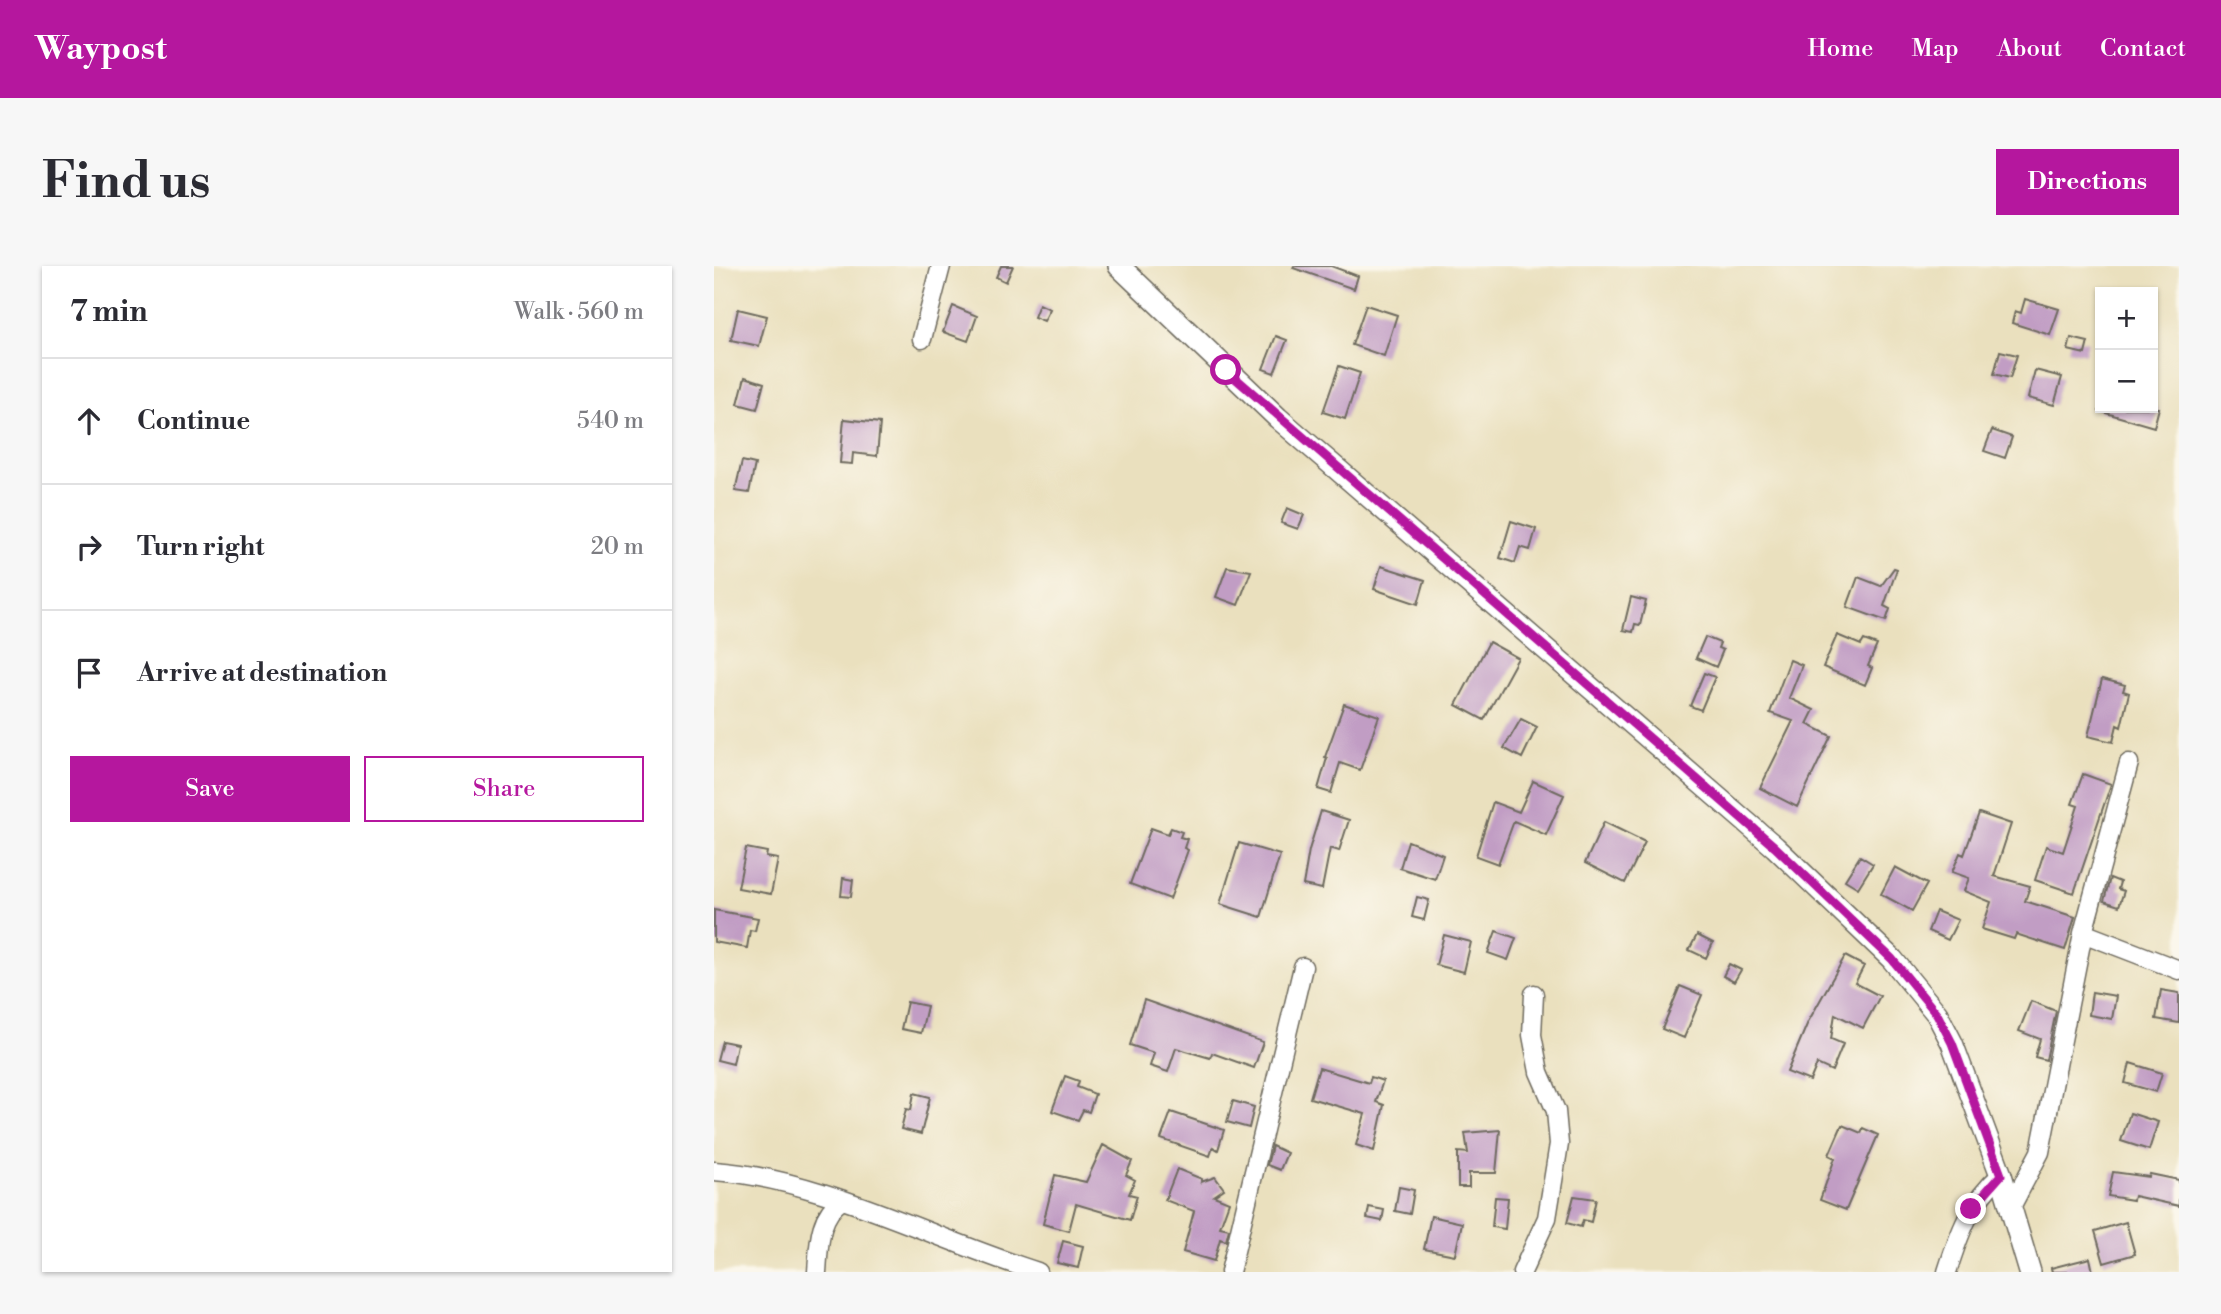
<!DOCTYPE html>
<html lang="en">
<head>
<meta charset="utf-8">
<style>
  :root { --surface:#fff; --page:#f7f7f7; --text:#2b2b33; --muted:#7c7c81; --line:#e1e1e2; --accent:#b5179e }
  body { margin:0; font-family:"Libre Bodoni",serif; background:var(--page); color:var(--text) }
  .controls { position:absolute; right:21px; top:21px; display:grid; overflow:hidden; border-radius:0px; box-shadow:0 2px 5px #0004 }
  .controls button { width:63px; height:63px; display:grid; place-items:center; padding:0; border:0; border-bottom:2px solid var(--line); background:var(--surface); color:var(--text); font:35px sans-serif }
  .stop { position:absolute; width:21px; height:21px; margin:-16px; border:5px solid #b5179e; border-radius:50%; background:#fff }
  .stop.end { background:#b5179e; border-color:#fff; box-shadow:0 2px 7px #0008 }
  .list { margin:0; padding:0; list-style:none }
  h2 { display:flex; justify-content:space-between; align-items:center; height:91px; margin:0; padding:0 28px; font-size:30px }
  h2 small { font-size:23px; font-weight:400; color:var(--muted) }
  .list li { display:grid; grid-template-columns:46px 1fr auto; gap:21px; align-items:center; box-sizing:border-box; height:126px; padding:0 28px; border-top:2px solid var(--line) }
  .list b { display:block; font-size:26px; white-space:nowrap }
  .list em { font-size:23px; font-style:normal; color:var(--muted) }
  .actions { display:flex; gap:14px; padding:21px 28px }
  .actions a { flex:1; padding:16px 0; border:2px solid var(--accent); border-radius:0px; text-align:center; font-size:24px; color:var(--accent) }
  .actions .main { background:var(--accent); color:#fff }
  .icon { flex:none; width:38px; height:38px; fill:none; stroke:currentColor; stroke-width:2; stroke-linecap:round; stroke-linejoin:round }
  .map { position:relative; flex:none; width:1465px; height:1006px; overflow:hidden; border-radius:0px }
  header { display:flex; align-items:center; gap:42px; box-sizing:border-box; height:98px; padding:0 35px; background:var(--accent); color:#fff }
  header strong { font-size:33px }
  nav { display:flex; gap:38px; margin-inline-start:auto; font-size:24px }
  .intro { display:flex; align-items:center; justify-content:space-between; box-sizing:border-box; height:168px; padding:0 42px }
  h1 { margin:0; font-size:49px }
  .button { padding:18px 32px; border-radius:0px; background:var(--accent); color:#fff; font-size:24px; font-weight:700 }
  main { display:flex; gap:42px; padding:0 42px }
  aside { flex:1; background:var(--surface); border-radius:0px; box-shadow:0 2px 5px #0004 }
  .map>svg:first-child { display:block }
  .building { fill:#c19dc4 }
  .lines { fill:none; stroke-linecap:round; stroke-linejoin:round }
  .minor-casing { stroke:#6e6a5e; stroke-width:21 }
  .tertiary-casing { stroke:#6e6a5e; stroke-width:24 }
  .minor { stroke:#fff; stroke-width:18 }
  .tertiary { stroke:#fff; stroke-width:21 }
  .route { stroke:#b5179e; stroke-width:9 }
</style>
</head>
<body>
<header>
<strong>Waypost</strong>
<nav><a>Home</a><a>Map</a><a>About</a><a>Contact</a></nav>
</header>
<div class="intro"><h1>Find us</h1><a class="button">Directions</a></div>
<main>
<aside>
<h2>7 min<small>Walk · 560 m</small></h2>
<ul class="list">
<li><svg class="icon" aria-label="ahead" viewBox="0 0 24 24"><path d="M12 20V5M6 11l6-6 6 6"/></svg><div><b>Continue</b></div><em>540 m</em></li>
<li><svg class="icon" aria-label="right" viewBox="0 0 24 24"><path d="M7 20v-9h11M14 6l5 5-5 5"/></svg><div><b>Turn right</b></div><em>20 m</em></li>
<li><svg class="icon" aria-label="arrive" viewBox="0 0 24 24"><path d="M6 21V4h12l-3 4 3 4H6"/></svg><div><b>Arrive at destination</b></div></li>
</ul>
<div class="actions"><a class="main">Save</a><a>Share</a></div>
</aside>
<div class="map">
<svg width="1465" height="1006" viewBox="0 0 1465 1006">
  <rect width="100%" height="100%" fill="#fbf7ec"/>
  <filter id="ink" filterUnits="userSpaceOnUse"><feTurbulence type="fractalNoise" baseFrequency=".0143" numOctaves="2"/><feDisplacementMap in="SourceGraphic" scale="14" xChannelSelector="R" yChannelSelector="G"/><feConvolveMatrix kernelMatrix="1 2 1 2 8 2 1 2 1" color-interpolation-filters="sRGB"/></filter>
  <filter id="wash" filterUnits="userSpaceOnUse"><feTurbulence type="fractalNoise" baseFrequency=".00686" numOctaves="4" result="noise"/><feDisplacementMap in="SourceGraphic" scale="28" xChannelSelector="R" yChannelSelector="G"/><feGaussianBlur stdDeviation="1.57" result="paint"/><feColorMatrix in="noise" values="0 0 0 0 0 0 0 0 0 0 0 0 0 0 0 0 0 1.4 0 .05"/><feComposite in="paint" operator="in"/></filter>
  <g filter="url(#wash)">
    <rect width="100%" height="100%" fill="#eae0be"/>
    <g id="blocks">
      <path class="building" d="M 287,0 L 299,0 L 292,16 L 282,11 Z
        M 580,0 L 617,0 L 644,10 L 640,23 L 579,2 Z
        M 1311,33 L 1345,43 L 1336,69 L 1298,57 L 1301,45 L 1307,47 Z
        M 325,38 L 336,43 L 330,55 L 320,51 Z
        M 652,39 L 683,49 L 670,90 L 638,79 Z
        M 239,40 L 263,50 L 254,75 L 229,66 Z
        M 24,43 L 53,50 L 45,80 L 17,74 Z
        M 562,70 L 573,74 L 560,107 L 549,103 Z
        M 1357,72 L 1374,76 L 1371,88 L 1354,84 Z
        M 1286,85 L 1303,89 L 1296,112 L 1280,108 Z
        M 625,100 L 646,107 L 631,153 L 609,146 Z
        M 1321,104 L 1348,111 L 1340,139 L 1314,132 Z
        M 31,111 L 50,117 L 43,143 L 24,138 Z
        M 1385,142 L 1445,142 L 1440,161 L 1385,145 Z
        M 130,153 L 166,157 L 163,190 L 139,187 L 138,198 L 126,197 Z
        M 1278,164 L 1298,171 L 1291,192 L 1270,185 Z
        M 28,195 L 41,198 L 35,227 L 21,225 Z
        M 573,242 L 590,249 L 584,263 L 567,257 Z
        M 797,255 L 822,263 L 816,284 L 806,281 L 801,297 L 786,292 Z
        M 667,300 L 711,314 L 704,338 L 660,323 Z
        M 513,301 L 537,305 L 524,339 L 502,331 Z
        M 1180,302 L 1183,303 L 1170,340 L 1176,343 L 1172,355 L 1133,341 L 1144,311 L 1167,320 Z
        M 917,331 L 932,335 L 926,359 L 921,358 L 919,366 L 909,364 Z
        M 1123,369 L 1147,379 L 1150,374 L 1163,379 L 1154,400 L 1158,402 L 1151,419 L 1109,401 Z
        M 991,371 L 1006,377 L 1004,382 L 1009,384 L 1002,401 L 982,392 Z
        M 775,376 L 804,392 L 770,454 L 742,439 Z
        M 1076,394 L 1088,399 L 1075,432 L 1100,444 L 1093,458 L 1117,470 L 1083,541 L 1046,522 L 1079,455 L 1056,447 Z
        M 990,407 L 1001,411 L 987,444 L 976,440 Z
        M 1388,413 L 1411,419 L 1409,425 L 1415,427 L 1407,461 L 1403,459 L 1399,476 L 1374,470 Z
        M 630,438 L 665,450 L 646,504 L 626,497 L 617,527 L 604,523 L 613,492 L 611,491 Z
        M 807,453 L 823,461 L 808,492 L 790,482 Z
        M 1369,508 L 1397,518 L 1360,627 L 1321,614 L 1332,580 L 1349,586 L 1364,540 L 1358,538 Z
        M 819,515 L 850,529 L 832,569 L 800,555 L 784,598 L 762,590 L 779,536 L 805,546 Z
        M 607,545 L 635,554 L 625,585 L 616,582 L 608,623 L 589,619 L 595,584 Z
        M 1265,547 L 1297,558 L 1280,610 L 1316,620 L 1311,635 L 1361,651 L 1351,684 L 1302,668 L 1300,673 L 1268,663 L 1277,636 L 1250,625 L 1255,612 L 1238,606 L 1246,587 L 1250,589 Z
        M 890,556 L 931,576 L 911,617 L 871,597 Z
        M 437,562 L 454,568 L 457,562 L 468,566 L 466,571 L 473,573 L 470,582 L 474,584 L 456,633 L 416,618 Z
        M 694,575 L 729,589 L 721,613 L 686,602 Z
        M 525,577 L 566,589 L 547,651 L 506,638 Z
        M 32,582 L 53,586 L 52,591 L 64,593 L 57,628 L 24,622 Z
        M 1146,590 L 1159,598 L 1144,622 L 1131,614 Z
        M 1181,601 L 1213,618 L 1198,645 L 1167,628 Z
        M 129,612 L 139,614 L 137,631 L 127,630 Z
        M 1396,612 L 1406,616 L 1404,623 L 1410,625 L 1405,640 L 1390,635 Z
        M 703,631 L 715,634 L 710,654 L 698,651 Z
        M 0,644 L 44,652 L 41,665 L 36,664 L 33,682 L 0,676 Z
        M 1222,645 L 1244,654 L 1234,674 L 1214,665 Z
        M 782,665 L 802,672 L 794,694 L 774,687 Z
        M 730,669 L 757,676 L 750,706 L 722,699 Z
        M 983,669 L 999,677 L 992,692 L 975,684 Z
        M 1131,690 L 1150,700 L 1141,717 L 1166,730 L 1149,762 L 1121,748 L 1117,773 L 1129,778 L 1118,805 L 1103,798 L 1096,815 L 1073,806 L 1094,756 Z
        M 1015,698 L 1027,704 L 1020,716 L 1009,710 Z
        M 966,720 L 988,729 L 970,772 L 948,763 Z
        M 1447,724 L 1465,727 L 1465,757 L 1442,753 Z
        M 1378,726 L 1402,730 L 1398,753 L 1375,749 Z
        M 430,734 L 549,776 L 540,802 L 498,787 L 496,792 L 462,782 L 454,806 L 436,800 L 440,787 L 416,779 Z
        M 1317,735 L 1342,745 L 1332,794 L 1321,791 L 1326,773 L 1305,765 Z
        M 193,736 L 213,740 L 207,767 L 187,763 Z
        M 8,775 L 23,778 L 19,798 L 3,794 Z
        M 1416,797 L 1448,807 L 1442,826 L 1411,817 Z
        M 605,802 L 655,817 L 657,811 L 669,815 L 662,836 L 670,839 L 660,885 L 642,879 L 651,848 L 596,832 Z
        M 351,810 L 365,815 L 363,821 L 381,828 L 375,846 L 369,844 L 364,854 L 338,845 Z
        M 200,827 L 216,831 L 207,868 L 187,863 L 192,843 L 197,844 Z
        M 519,835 L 540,841 L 535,862 L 513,856 Z
        M 457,846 L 510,864 L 504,884 L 499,881 L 496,890 L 447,873 Z
        M 1416,847 L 1444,856 L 1435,884 L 1407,875 Z
        M 1128,859 L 1147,867 L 1149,862 L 1164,869 L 1132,944 L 1106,934 L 1121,892 L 1115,889 Z
        M 786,864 L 782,907 L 755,907 L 755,921 L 744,921 L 744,886 L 754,887 L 751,867 Z
        M 389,879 L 418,895 L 412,909 L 421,914 L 415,928 L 423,930 L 416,954 L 362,938 L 355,965 L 329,958 L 341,909 L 372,916 Z
        M 558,880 L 573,887 L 566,904 L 553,899 Z
        M 463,903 L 488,913 L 487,916 L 501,911 L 510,923 L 500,930 L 515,936 L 506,961 L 515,963 L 512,975 L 506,973 L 500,995 L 469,986 L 480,945 L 451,934 Z
        M 1399,906 L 1435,911 L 1436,908 L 1465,914 L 1465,940 L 1420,930 L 1419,934 L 1394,930 Z
        M 685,921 L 700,924 L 696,948 L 681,945 Z
        M 860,930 L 882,933 L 877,956 L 869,954 L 867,961 L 853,957 Z
        M 781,931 L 794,932 L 791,963 L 778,961 Z
        M 655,941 L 670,944 L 668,955 L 653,952 Z
        M 717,950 L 748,957 L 741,989 L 710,983 Z
        M 1412,956 L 1421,988 L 1390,997 L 1381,965 Z
        M 349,975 L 369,980 L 364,1002 L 343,997 Z
        M 1376,992 L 1379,1006 L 1338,1006 L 1337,1002 Z"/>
    </g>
  </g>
  <g filter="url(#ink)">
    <use href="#blocks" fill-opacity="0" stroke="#6e6a5e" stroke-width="2"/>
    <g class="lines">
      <defs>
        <path id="minor" d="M 208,73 L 227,0
          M 1369,667 L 1415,497
          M 0,905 C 107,912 221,974 324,1006
          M 1297,941 L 1326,886 L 1369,667 L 1465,704
          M 103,1006 C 105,980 104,950 128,934
          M 516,1006 L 589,701
          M 808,1006 L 833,952 L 845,878 L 842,845 L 825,806 L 818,769 L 820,728
          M 1233,1006 C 1245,968 1256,936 1287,909"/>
        <path id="tertiary" d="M 405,0 L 564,152 L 1061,581 L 1178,693 L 1223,748 L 1238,777 L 1287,909 L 1316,1006"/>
      </defs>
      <use href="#minor" class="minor-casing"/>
      <use href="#tertiary" class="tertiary-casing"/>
      <use href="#minor" class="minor"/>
      <use href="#tertiary" class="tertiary"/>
    </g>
  </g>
  <g class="lines" filter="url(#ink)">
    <path class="route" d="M 512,104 L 1061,581 L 1178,693 L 1223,748 L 1238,777 L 1287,909 L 1257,943"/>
  </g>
</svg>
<div class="controls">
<button>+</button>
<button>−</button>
</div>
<div class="stop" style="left:512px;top:104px"></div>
<div class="stop end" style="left:1257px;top:943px"></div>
</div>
</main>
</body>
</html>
